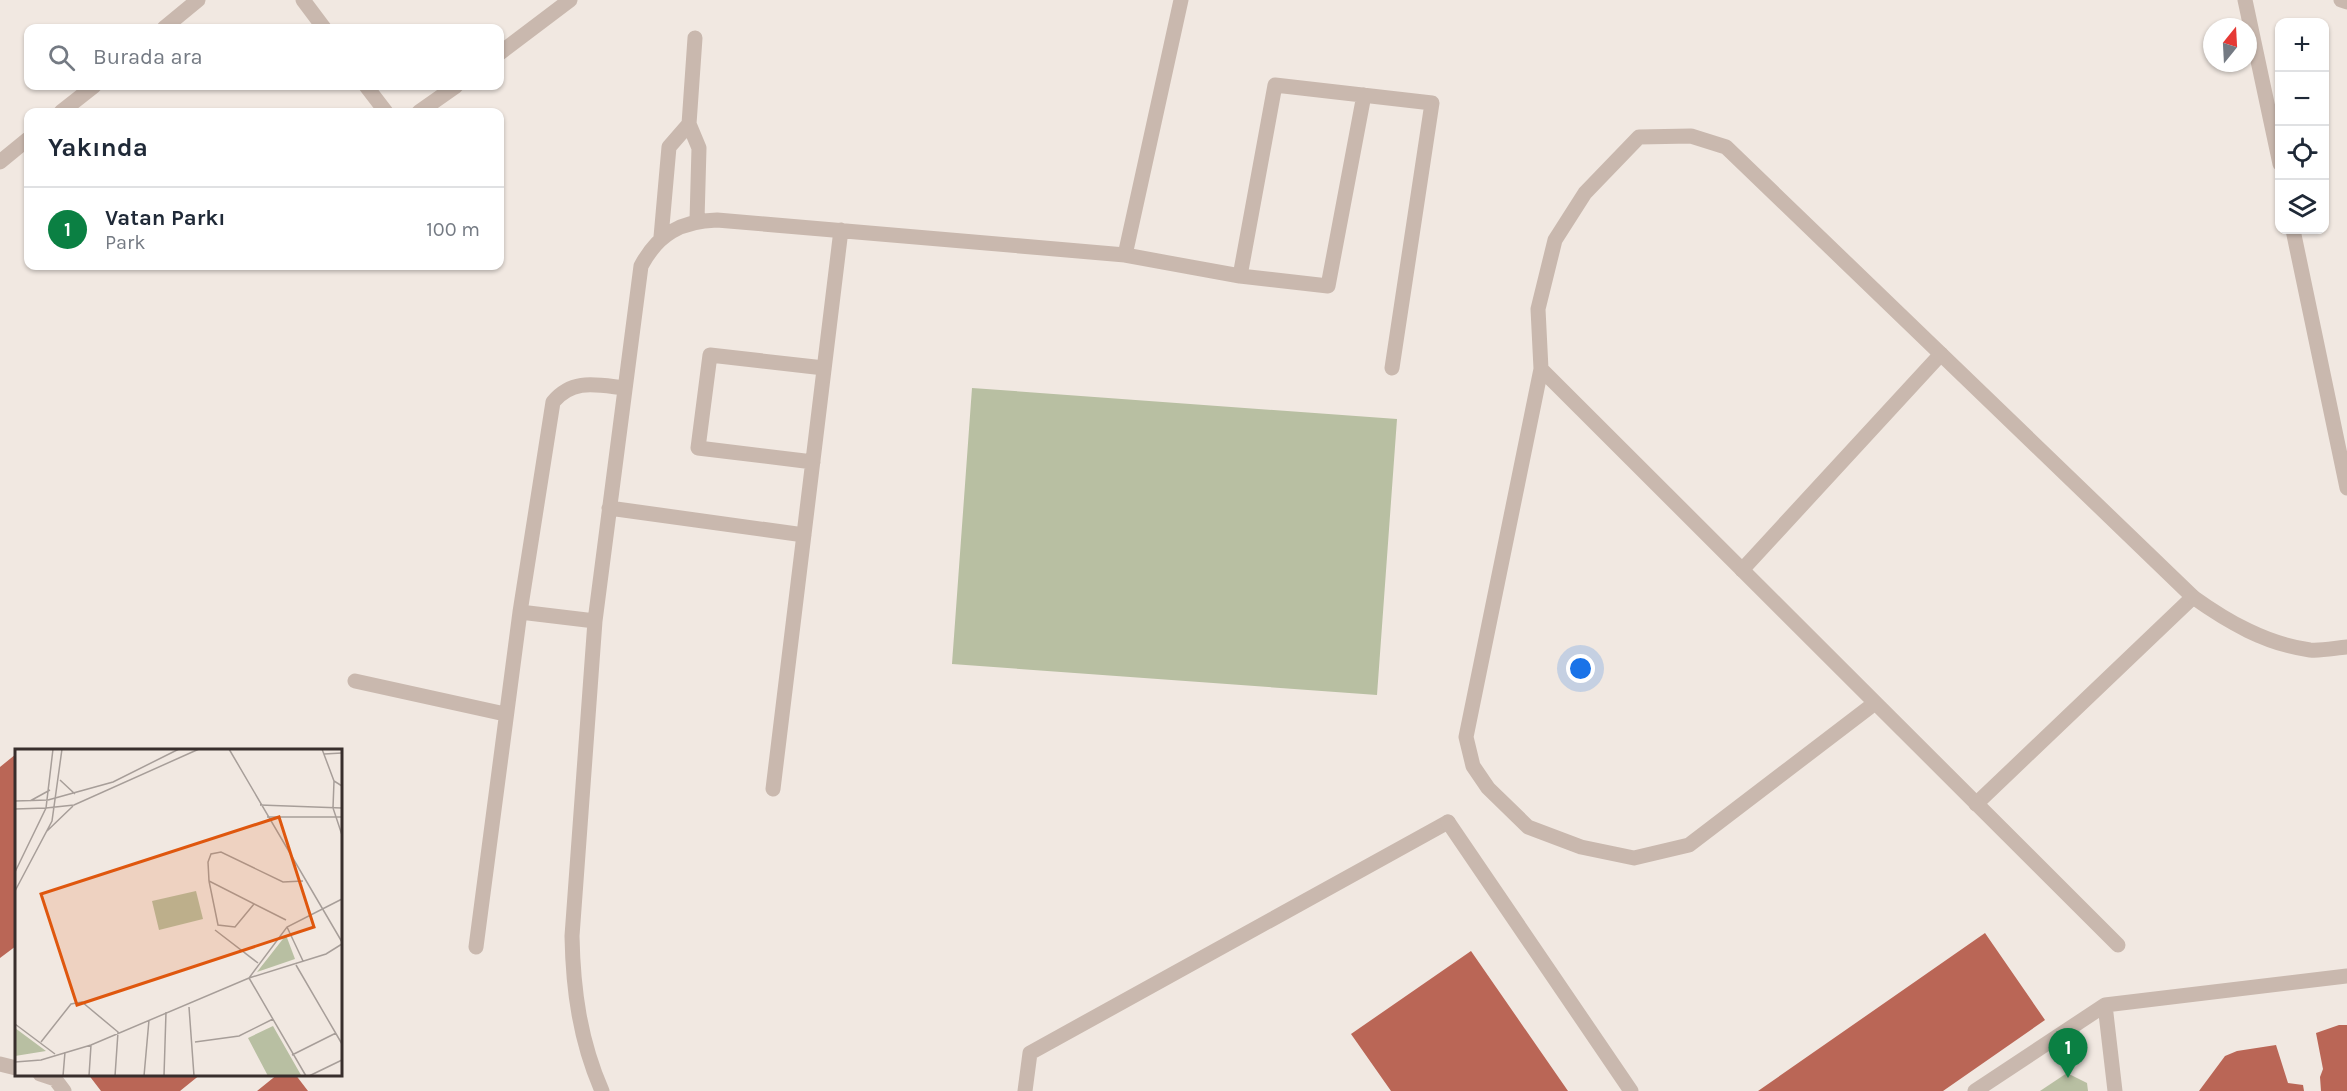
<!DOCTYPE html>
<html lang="tr">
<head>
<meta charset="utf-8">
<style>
  :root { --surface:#fff; --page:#f6f6f7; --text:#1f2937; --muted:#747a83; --line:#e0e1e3; --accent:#0b8043 }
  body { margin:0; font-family:Karla,sans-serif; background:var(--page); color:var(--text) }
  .controls { position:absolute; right:18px; top:18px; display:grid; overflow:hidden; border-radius:12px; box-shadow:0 2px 4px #0004 }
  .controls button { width:54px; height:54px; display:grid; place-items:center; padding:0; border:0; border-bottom:2px solid var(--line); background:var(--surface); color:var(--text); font:30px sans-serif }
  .compass { position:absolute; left:2203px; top:18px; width:54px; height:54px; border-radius:50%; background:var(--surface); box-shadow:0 2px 4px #0004; rotate:18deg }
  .you { position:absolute; left:1581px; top:669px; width:21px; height:21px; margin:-15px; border:4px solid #fff; border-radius:50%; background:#1a73e8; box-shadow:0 0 0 9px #1a73e833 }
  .badge { display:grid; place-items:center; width:39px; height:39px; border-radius:50%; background:var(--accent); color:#fff; font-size:20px; font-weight:700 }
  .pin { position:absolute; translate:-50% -50px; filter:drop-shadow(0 2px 3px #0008) }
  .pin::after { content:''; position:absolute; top:32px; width:21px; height:18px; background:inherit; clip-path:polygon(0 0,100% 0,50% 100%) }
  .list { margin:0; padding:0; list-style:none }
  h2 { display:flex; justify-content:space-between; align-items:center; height:78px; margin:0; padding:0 24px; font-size:26px }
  h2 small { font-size:20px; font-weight:400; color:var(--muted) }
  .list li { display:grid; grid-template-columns:39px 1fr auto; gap:18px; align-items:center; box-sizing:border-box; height:84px; padding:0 24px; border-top:2px solid var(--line) }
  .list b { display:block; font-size:22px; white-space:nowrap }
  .list p { margin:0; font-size:20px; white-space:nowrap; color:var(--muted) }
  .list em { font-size:20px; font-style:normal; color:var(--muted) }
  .icon { flex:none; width:33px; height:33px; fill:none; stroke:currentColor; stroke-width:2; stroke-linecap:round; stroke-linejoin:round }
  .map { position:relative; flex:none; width:2347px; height:1091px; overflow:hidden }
  .search { position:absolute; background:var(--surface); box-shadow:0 2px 4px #0004; left:24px; top:24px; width:480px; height:66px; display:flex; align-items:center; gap:15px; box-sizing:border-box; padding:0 21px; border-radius:12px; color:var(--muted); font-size:22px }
  .panel { position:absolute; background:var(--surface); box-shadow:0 2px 4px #0004; left:24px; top:108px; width:480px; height:162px; border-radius:12px }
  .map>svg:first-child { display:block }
  .green { fill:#b8bfa2 }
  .building { fill:#ba6656 }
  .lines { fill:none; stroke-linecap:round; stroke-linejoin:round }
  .service { stroke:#c9b8ae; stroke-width:15 }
  .minor { stroke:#c9b8ae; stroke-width:15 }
  .inset-road { fill:none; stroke:#a79e99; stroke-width:1.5 }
  .view { fill:#df570e; fill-opacity:0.15; stroke:#df570e; stroke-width:3 }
  .inset-edge { fill:none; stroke:#382e2c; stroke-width:3 }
</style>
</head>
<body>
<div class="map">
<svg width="2347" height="1091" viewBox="0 0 2347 1091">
  <rect width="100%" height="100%" fill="#f1e8e1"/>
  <path class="green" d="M 972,388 L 1397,419 L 1377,695 L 952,664 Z
    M 2067,1073 L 2087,1083 L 2088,1091 L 2040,1091 Z"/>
  <path class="building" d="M 16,754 L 16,946 L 0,958 L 0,767 Z
    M 1985,933 L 2045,1020 L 1943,1091 L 1758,1091 Z
    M 1471,951 L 1568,1091 L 1391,1091 L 1351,1034 Z
    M 2339,1025 L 2347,1025 L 2347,1091 L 2321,1091 L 2320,1077 L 2323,1069 L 2316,1033 Z
    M 2276,1045 L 2288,1083 L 2303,1085 L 2304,1091 L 2199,1091 L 2225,1056 L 2237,1051 Z
    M 88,1074 L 201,1074 L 180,1091 L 101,1091 Z
    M 278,1074 L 295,1074 L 308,1091 L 257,1091 Z"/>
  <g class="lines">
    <path class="service" d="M 303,0 L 324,28
      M 164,28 L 198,0
      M 500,53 L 570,0
      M 366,86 L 386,112
      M 61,112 L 94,86
      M 419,112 L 456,86
      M 689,124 L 699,148 L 697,220
      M 0,162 L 28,139
      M 661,237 L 669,147 L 689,124 L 695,38
      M 1125,255 L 1240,276 L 1328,286 L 1364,95
      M 1240,276 L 1275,85 L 1432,103 L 1392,368
      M 813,462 L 698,448 L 710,355 L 824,368
      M 609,508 L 804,535
      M 1742,570 L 1941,354
      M 520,612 L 553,402 C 573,378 597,385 625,388
      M 355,681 L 505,714
      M 773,789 L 841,230
      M 1976,804 L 2193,597
      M 476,947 L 520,612 L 595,621
      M 602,1091 C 580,1041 573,990 572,936 L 595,621 L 641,266 C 658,234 681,221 717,220 L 1125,255 L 1181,0
      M 1025,1091 L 1030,1053 L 1448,822"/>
    <path class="minor" d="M 2245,0 L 2280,164
      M 2341,0 L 2347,2
      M 2293,230 L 2347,488
      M 1541,369 L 1466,737 L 1473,766 L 1488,788 L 1528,827 L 1581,847 L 1634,858 L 1689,845 L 1875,703
      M 1448,822 L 1631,1091
      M 2118,945 L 1541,369 L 1538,309 L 1555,240 L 1585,193 L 1639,137 L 1691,136 L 1726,147 L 2193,597 C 2228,622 2266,644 2310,650 C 2322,651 2335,648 2347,647
      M 2105,1005 L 2115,1091
      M 0,1064 L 16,1068
      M 40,1074 L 55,1079 L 64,1091
      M 1975,1091 L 2105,1005 L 2347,976"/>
  </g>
  <g transform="translate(15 749)">
    <rect width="327" height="327" fill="#f1e8e1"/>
    <path d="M 181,142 L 188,170 L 144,181 L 137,152 ZM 271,186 L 280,210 L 242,223 ZM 258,277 L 286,326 L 285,327 L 253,327 L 233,289 ZM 0,279 L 31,302 L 0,307 Z" fill="#b8bfa2"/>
    <path class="inset-road" d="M 214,0 L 327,193M 307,0 L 319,32 L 327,37M 309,5 L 327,4M 45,31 L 60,45M 319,32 L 318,59 L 327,86M 33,51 L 98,33 L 164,0M 0,52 L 33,51M 15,52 L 35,41M 245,56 L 327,59M 31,59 L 59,56 L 184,0M 0,60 L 31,59M 252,68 L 327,68M 32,82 L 58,57M 0,123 L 31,59 L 38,0M 194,132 L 203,176 L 220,178 L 239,155M 0,142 L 37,72 L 47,0M 271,171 L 194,132 L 193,113 L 196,105 L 206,103 L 268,133 L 288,132M 272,178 L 288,212M 200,181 L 243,214M 281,216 L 327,295M 174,258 L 179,327M 0,275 L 40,305M 26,293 L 56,255 L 67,253 L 103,283 L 100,327M 180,293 L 224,287 L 258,270M 277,306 L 321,284M 0,313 L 26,311 L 76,296 L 234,229 L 311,205 L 327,195M 48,327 L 50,303M 74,327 L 76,296M 129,327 L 134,271M 149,327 L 151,263M 291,327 L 234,229 L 272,178 L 327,150M 294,327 L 327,311"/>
    <path class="view" d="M 264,68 L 299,178 L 62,256 L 26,145 Z"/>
    <rect width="327" height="327" class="inset-edge"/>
  </g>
</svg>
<div class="controls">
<button>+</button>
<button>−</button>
<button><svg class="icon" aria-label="locate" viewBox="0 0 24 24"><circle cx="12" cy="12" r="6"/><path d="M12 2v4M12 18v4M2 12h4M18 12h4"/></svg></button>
<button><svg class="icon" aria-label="layers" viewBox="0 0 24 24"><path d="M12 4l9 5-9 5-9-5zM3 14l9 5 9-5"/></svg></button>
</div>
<svg class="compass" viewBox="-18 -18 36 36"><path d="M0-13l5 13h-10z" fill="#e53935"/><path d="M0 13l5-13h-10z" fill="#747a83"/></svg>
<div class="you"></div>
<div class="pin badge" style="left:2068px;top:1078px">1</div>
<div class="search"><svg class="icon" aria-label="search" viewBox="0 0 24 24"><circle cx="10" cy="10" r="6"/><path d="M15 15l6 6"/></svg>Burada ara</div>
<section class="panel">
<h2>Yakında<small></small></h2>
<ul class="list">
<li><span class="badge">1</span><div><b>Vatan Parkı</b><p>Park</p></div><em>100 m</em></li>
</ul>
</section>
</div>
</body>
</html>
